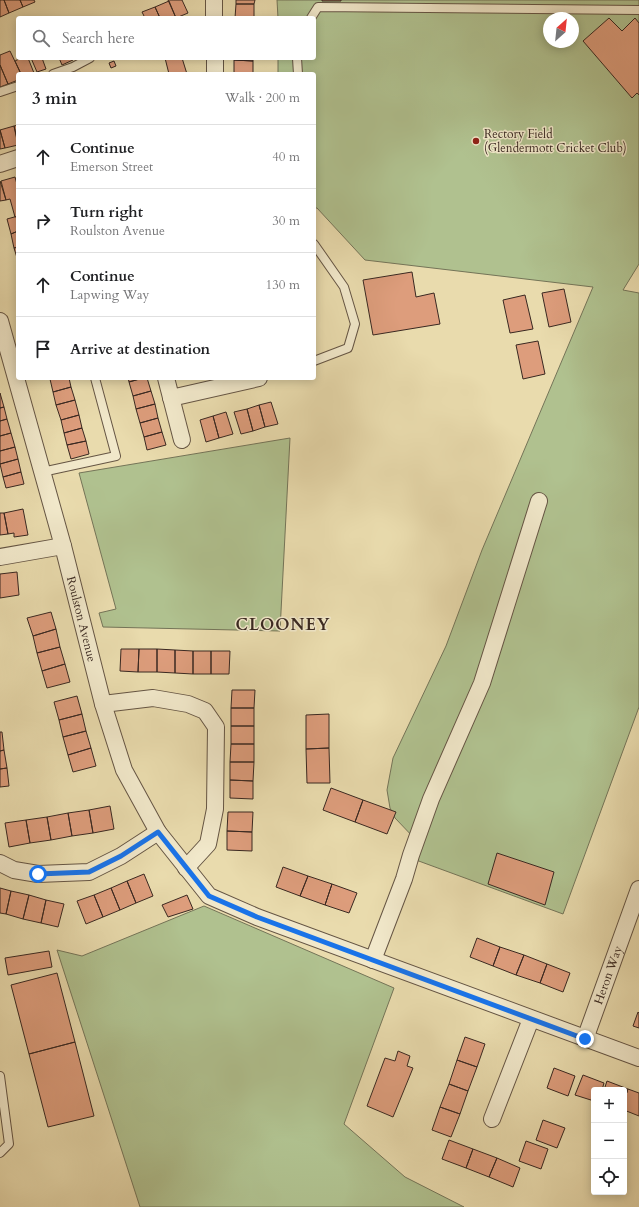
<!DOCTYPE html>
<html lang="en">
<head>
<meta charset="utf-8">
<style>
  :root { --surface:#fff; --page:#f6f6f6; --text:#202124; --muted:#757577; --line:#e0e0e0 }
  body { margin:0; font-family:Cardo,serif; background:var(--page); color:var(--text) }
  .controls { position:absolute; right:12px; bottom:12px; display:grid; overflow:hidden; border-radius:4px; box-shadow:0 2px 10px #0003 }
  .controls button { width:36px; height:36px; display:grid; place-items:center; padding:0; border:0; border-bottom:1px solid var(--line); background:var(--surface); color:var(--text); font:20px sans-serif }
  .compass { position:absolute; left:543px; top:12px; width:36px; height:36px; border-radius:50%; background:var(--surface); box-shadow:0 2px 10px #0003; rotate:27deg }
  .stop { position:absolute; width:12px; height:12px; margin:-9px; border:3px solid #1a73e8; border-radius:50%; background:#fff }
  .stop.end { background:#1a73e8; border-color:#fff; box-shadow:0 1px 4px #0008 }
  .list { margin:0; padding:0; list-style:none }
  h2 { display:flex; justify-content:space-between; align-items:center; height:52px; margin:0; padding:0 16px; font-size:17px }
  h2 small { font-size:13px; font-weight:400; color:var(--muted) }
  .list li { display:grid; grid-template-columns:26px 1fr auto; gap:12px; align-items:center; box-sizing:border-box; height:64px; padding:0 16px; border-top:1px solid var(--line) }
  .list b { display:block; font-size:15px; white-space:nowrap }
  .list p { margin:0; font-size:13px; white-space:nowrap; color:var(--muted) }
  .list em { font-size:13px; font-style:normal; color:var(--muted) }
  .icon { flex:none; width:22px; height:22px; fill:none; stroke:currentColor; stroke-width:2; stroke-linecap:round; stroke-linejoin:round }
  .map { position:relative; flex:none; width:639px; height:1207px; overflow:hidden }
  .search { position:absolute; background:var(--surface); box-shadow:0 2px 10px #0003; left:16px; top:16px; width:300px; height:44px; display:flex; align-items:center; gap:10px; box-sizing:border-box; padding:0 14px; border-radius:4px; color:var(--muted); font-size:15px }
  .panel { position:absolute; background:var(--surface); box-shadow:0 2px 10px #0003; left:16px; top:72px; width:300px; height:308px; border-radius:4px }
  .map>svg:first-child { display:block }
  .green { fill:#b0c18f; stroke:#747458; fill-rule:evenodd }
  .building { fill:#dd9d7c; stroke:#392821 }
  .lines { fill:none; stroke-linecap:round; stroke-linejoin:round }
  .service-casing { stroke:#655544; stroke-width:10 }
  .minor-casing { stroke:#655544; stroke-width:18 }
  .service { stroke:#f1e8ca; stroke-width:8 }
  .minor { stroke:#f1e8ca; stroke-width:16 }
  .route { stroke:#1a73e8; stroke-width:5 }
  .poi-dot { fill:#8f2418; stroke:#f1e8ca; stroke-width:1.5 }
  .labels { text-anchor:middle; stroke-width:3; stroke-linejoin:round; paint-order:stroke }
  .poi-label { font-size:12px; fill:#392821; stroke:#f1e8ca; text-anchor:start }
  .street-label { font-size:12px; fill:#392821; stroke:#f1e8ca }
  .district-label { font-size:16px; font-weight:bold; letter-spacing:1px; fill:#392821; stroke:#f1e8ca }
</style>
</head>
<body>
<div class="map">
<svg width="639" height="1207" viewBox="0 0 639 1207">
  <rect width="100%" height="100%" fill="#e9dbad"/>
  <filter id="stains"><feTurbulence type="fractalNoise" baseFrequency=".005" numOctaves="4"/><feColorMatrix values="0 0 0 0 .2 0 0 0 0 .09 0 0 0 0 .02 0 0 0 .5 -.17"/></filter>
  <radialGradient id="worn" r=".72"><stop offset=".6" stop-color="#630" stop-opacity="0"/><stop offset="1" stop-color="#630" stop-opacity=".3"/></radialGradient>
  <path class="green" d="M 277,0 L 639,0 L 639,264 L 623,290 L 639,293 L 639,707 L 563,914 L 416,860 L 417,841 L 395,818 L 390,808 L 387,790 L 393,758 L 446,646 L 482,550 L 593,287 L 365,260 L 317,208 L 314,208 L 314,74 L 278,74 L 278,58 L 314,58 L 314,18 L 278,18 ZM 549,18 L 573,18 L 573,42 L 549,42 Z
    M 290,438 L 280,631 L 103,627 L 99,613 L 116,609 L 79,473 Z
    M 204,906 L 394,988 L 344,1124 L 405,1177 L 464,1207 L 140,1207 L 57,950 L 82,956 Z"/>
  <path class="building" d="M 0,0 L 4,0 L 9,13 L 0,17 Z
    M 4,0 L 20,0 L 23,7 L 9,13 Z
    M 20,0 L 34,0 L 35,2 L 23,7 Z
    M 168,0 L 182,0 L 188,13 L 176,18 Z
    M 236,0 L 255,0 L 254,4 L 236,4 Z
    M 322,0 L 341,0 L 341,1 L 322,1 Z
    M 169,1 L 176,18 L 160,18 L 155,7 Z
    M 236,4 L 254,4 L 254,18 L 235,18 Z
    M 155,7 L 160,18 L 145,18 L 142,12 Z
    M 609,18 L 622,31 L 635,18 L 639,23 L 639,95 L 637,93 L 632,98 L 583,41 Z
    M 10,51 L 21,74 L 18,74 L 18,80 L 8,84 L 0,65 L 0,55 Z
    M 21,58 L 28,58 L 34,73 L 21,74 L 15,61 Z
    M 31,58 L 42,58 L 46,69 L 37,72 Z
    M 59,58 L 72,58 L 73,60 L 62,65 Z
    M 165,58 L 182,58 L 187,74 L 169,74 Z
    M 234,58 L 253,58 L 253,61 L 234,60 Z
    M 234,60 L 253,61 L 253,74 L 234,74 Z
    M 114,61 L 116,66 L 111,68 L 109,63 Z
    M 0,65 L 8,84 L 0,87 Z
    M 18,125 L 18,142 L 14,126 Z
    M 14,126 L 18,145 L 5,148 L 0,130 Z
    M 0,130 L 5,148 L 0,149 Z
    M 15,177 L 18,188 L 18,216 L 15,217 L 10,199 L 6,200 L 1,181 Z
    M 0,181 L 6,200 L 0,201 Z
    M 18,216 L 18,231 L 11,234 L 7,219 Z
    M 18,231 L 18,247 L 14,248 L 11,234 Z
    M 18,247 L 18,261 L 14,248 Z
    M 412,272 L 416,297 L 434,293 L 440,324 L 373,335 L 363,280 Z
    M 564,289 L 571,322 L 549,327 L 542,293 Z
    M 525,295 L 533,329 L 510,333 L 503,300 Z
    M 538,341 L 545,374 L 523,379 L 516,345 Z
    M 53,378 L 69,378 L 71,387 L 53,392 L 50,379 Z
    M 128,378 L 143,378 L 129,382 Z
    M 143,378 L 147,378 L 151,391 L 133,396 L 129,382 Z
    M 71,387 L 75,400 L 56,405 L 53,392 Z
    M 151,391 L 155,404 L 136,409 L 133,396 Z
    M 0,393 L 4,407 L 0,408 Z
    M 75,400 L 79,415 L 61,420 L 56,405 Z
    M 271,402 L 278,424 L 265,427 L 259,405 Z
    M 155,404 L 158,418 L 140,423 L 136,409 Z
    M 259,405 L 265,427 L 253,431 L 247,409 Z
    M 4,407 L 7,419 L 0,421 L 0,408 Z
    M 247,409 L 253,431 L 241,434 L 234,412 Z
    M 226,412 L 233,434 L 219,438 L 213,416 Z
    M 79,415 L 82,428 L 64,433 L 61,420 Z
    M 213,416 L 219,438 L 206,442 L 200,420 Z
    M 158,418 L 162,432 L 144,437 L 140,423 Z
    M 7,419 L 11,433 L 0,436 L 0,421 Z
    M 82,428 L 86,441 L 67,445 L 64,433 Z
    M 162,432 L 166,445 L 147,450 L 144,437 Z
    M 11,433 L 15,447 L 0,451 L 0,436 Z
    M 86,441 L 89,454 L 71,459 L 67,445 Z
    M 15,447 L 18,459 L 0,464 L 0,451 Z
    M 18,459 L 21,472 L 3,477 L 0,464 Z
    M 21,472 L 24,484 L 6,488 L 3,477 Z
    M 23,509 L 28,535 L 14,537 L 14,533 L 8,534 L 4,513 Z
    M 0,513 L 4,513 L 8,534 L 0,535 Z
    M 17,572 L 19,595 L 0,598 L 0,574 Z
    M 51,612 L 56,629 L 33,636 L 27,618 Z
    M 56,629 L 60,647 L 37,653 L 33,636 Z
    M 60,647 L 65,664 L 42,671 L 37,653 Z
    M 121,649 L 139,649 L 138,672 L 120,671 Z
    M 139,649 L 157,649 L 157,672 L 138,672 Z
    M 157,649 L 175,650 L 175,673 L 157,672 Z
    M 175,650 L 193,651 L 193,674 L 175,673 Z
    M 193,651 L 211,651 L 211,674 L 193,674 Z
    M 211,651 L 230,651 L 229,674 L 211,674 Z
    M 65,664 L 70,682 L 47,688 L 42,671 Z
    M 232,690 L 255,690 L 254,708 L 231,708 Z
    M 77,696 L 82,714 L 59,720 L 54,702 Z
    M 231,708 L 254,708 L 254,726 L 231,726 Z
    M 82,714 L 86,731 L 63,737 L 59,720 Z
    M 329,714 L 329,748 L 306,749 L 306,715 Z
    M 231,726 L 254,726 L 254,744 L 231,744 Z
    M 86,731 L 91,748 L 68,755 L 63,737 Z
    M 0,732 L 2,732 L 4,750 L 0,751 Z
    M 231,744 L 254,744 L 254,762 L 230,762 Z
    M 91,748 L 96,766 L 73,772 L 68,755 Z
    M 329,748 L 330,783 L 307,783 L 306,749 Z
    M 4,750 L 7,768 L 0,769 L 0,751 Z
    M 230,762 L 254,762 L 253,781 L 230,780 Z
    M 7,768 L 9,786 L 0,787 L 0,769 Z
    M 230,780 L 253,781 L 253,799 L 230,798 Z
    M 331,788 L 363,800 L 355,822 L 323,810 Z
    M 363,800 L 396,812 L 387,834 L 355,822 Z
    M 110,806 L 114,829 L 93,833 L 89,810 Z
    M 89,810 L 93,833 L 72,836 L 68,813 Z
    M 228,812 L 253,812 L 252,832 L 227,831 Z
    M 68,813 L 72,836 L 51,840 L 47,817 Z
    M 47,817 L 51,840 L 30,843 L 26,820 Z
    M 26,820 L 30,843 L 9,847 L 5,823 Z
    M 227,831 L 252,832 L 252,851 L 227,850 Z
    M 497,853 L 554,872 L 545,905 L 488,884 Z
    M 283,867 L 308,876 L 300,896 L 276,887 Z
    M 144,874 L 153,896 L 136,903 L 127,881 Z
    M 308,876 L 332,884 L 325,905 L 300,896 Z
    M 127,881 L 136,903 L 120,910 L 111,888 Z
    M 332,884 L 357,893 L 349,913 L 325,905 Z
    M 0,888 L 11,891 L 6,914 L 0,913 Z
    M 111,888 L 120,910 L 103,917 L 94,895 Z
    M 11,891 L 29,895 L 23,919 L 6,914 Z
    M 29,895 L 46,900 L 41,923 L 23,919 Z
    M 94,895 L 103,917 L 86,924 L 77,901 Z
    M 187,895 L 193,909 L 168,917 L 162,905 Z
    M 46,900 L 64,904 L 58,927 L 41,923 Z
    M 477,938 L 500,947 L 493,966 L 470,957 Z
    M 500,947 L 524,955 L 516,975 L 493,966 Z
    M 49,951 L 52,967 L 8,975 L 5,958 Z
    M 524,955 L 547,964 L 540,983 L 516,975 Z
    M 547,964 L 570,973 L 563,992 L 540,983 Z
    M 57,973 L 75,1042 L 29,1054 L 11,985 Z
    M 638,1012 L 639,1013 L 639,1028 L 633,1026 Z
    M 465,1037 L 485,1044 L 477,1067 L 457,1060 Z
    M 75,1042 L 94,1116 L 48,1127 L 29,1054 Z
    M 398,1051 L 410,1056 L 407,1066 L 413,1068 L 393,1117 L 367,1106 L 385,1058 L 395,1061 Z
    M 457,1060 L 477,1067 L 468,1091 L 449,1084 Z
    M 554,1068 L 575,1076 L 568,1096 L 547,1088 Z
    M 583,1075 L 604,1083 L 602,1090 L 594,1090 L 594,1101 L 575,1095 Z
    M 607,1081 L 628,1089 L 624,1101 L 624,1090 L 604,1090 Z
    M 449,1084 L 468,1091 L 460,1114 L 440,1107 Z
    M 628,1089 L 639,1093 L 639,1116 L 624,1110 L 624,1101 Z
    M 440,1107 L 460,1114 L 451,1137 L 432,1130 Z
    M 543,1120 L 565,1128 L 557,1148 L 536,1140 Z
    M 449,1140 L 473,1149 L 466,1168 L 442,1159 Z
    M 526,1141 L 548,1149 L 541,1169 L 519,1161 Z
    M 473,1149 L 497,1158 L 489,1177 L 466,1168 Z
    M 497,1158 L 520,1168 L 513,1187 L 489,1177 Z"/>
  <g class="lines">
    <defs>
      <path id="service" d="M 311,18 L 318,7 L 639,10
        M 297,58 L 298,74
        M 53,74 L 73,67 L 90,58
        M 0,92 L 18,86
        M 314,244 L 344,287 L 355,324 L 348,348 L 314,361
        M 42,472 L 116,456 L 95,378
        M 0,1076 L 9,1144 L 0,1153"/>
      <g id="minor">
        <path d="M 214,0 L 214,18"/>
        <path d="M 215,58 L 215,74"/>
        <path d="M 0,164 L 18,158"/>
        <path id="s1" d="M 0,321 L 63,546 L 103,704 L 124,770 L 158,832 L 209,896 L 257,917 L 639,1058"/>
        <path d="M 166,378 L 182,440"/>
        <path d="M 171,398 L 259,378"/>
        <path d="M 0,557 L 63,546"/>
        <path d="M 103,704 L 153,698 L 188,704 L 205,711 L 216,727 L 215,809 L 208,844 L 186,868"/>
        <path d="M 0,863 L 14,870 L 38,874 L 89,872 L 121,856 L 158,832"/>
        <path d="M 373,960 L 404,879 L 411,855 L 431,799 L 482,683 L 539,501"/>
        <path id="s2" d="M 585,1039 L 639,889"/>
        <path d="M 492,1119 L 531,1019"/>
      </g>
    </defs>
    <use href="#service" class="service-casing"/>
    <use href="#minor" class="minor-casing"/>
    <use href="#service" class="service"/>
    <use href="#minor" class="minor"/>
  </g>
  <g class="lines">
    <path class="route" d="M 38,874 L 89,872 L 121,856 L 158,832 L 209,896 L 257,917 L 585,1039"/>
  </g>
  <circle class="poi-dot" cx="476" cy="141" r="4"/>
  <g class="labels">
    <g class="poi-label">
      <text x="484" y="138">Rectory Field<tspan x="484" dy="14">(Glendermott Cricket Club)</tspan></text>
    </g>
    <g class="street-label">
      <text dy="4" stroke="none"><textPath href="#s1" startOffset="309">Roulston Avenue</textPath></text>
      <text dy="4" stroke="none"><textPath href="#s2" startOffset="68">Heron Way</textPath></text>
    </g>
    <g class="district-label">
      <text x="283" y="630">CLOONEY</text>
    </g>
  </g>
  <rect width="100%" height="100%" filter="url(#stains)"/>
  <rect width="100%" height="100%" fill="url(#worn)"/>
</svg>
<div class="controls">
<button>+</button>
<button>−</button>
<button><svg class="icon" aria-label="locate" viewBox="0 0 24 24"><circle cx="12" cy="12" r="6"/><path d="M12 2v4M12 18v4M2 12h4M18 12h4"/></svg></button>
</div>
<svg class="compass" viewBox="-18 -18 36 36"><path d="M0-13l5 13h-10z" fill="#e53935"/><path d="M0 13l5-13h-10z" fill="#757577"/></svg>
<div class="stop" style="left:38px;top:874px"></div>
<div class="stop end" style="left:585px;top:1039px"></div>
<div class="search"><svg class="icon" aria-label="search" viewBox="0 0 24 24"><circle cx="10" cy="10" r="6"/><path d="M15 15l6 6"/></svg>Search here</div>
<section class="panel">
<h2>3 min<small>Walk · 200 m</small></h2>
<ul class="list">
<li><svg class="icon" aria-label="ahead" viewBox="0 0 24 24"><path d="M12 20V5M6 11l6-6 6 6"/></svg><div><b>Continue</b><p>Emerson Street</p></div><em>40 m</em></li>
<li><svg class="icon" aria-label="right" viewBox="0 0 24 24"><path d="M7 20v-9h11M14 6l5 5-5 5"/></svg><div><b>Turn right</b><p>Roulston Avenue</p></div><em>30 m</em></li>
<li><svg class="icon" aria-label="ahead" viewBox="0 0 24 24"><path d="M12 20V5M6 11l6-6 6 6"/></svg><div><b>Continue</b><p>Lapwing Way</p></div><em>130 m</em></li>
<li><svg class="icon" aria-label="arrive" viewBox="0 0 24 24"><path d="M6 21V4h12l-3 4 3 4H6"/></svg><div><b>Arrive at destination</b></div></li>
</ul>
</section>
</div>
</body>
</html>
